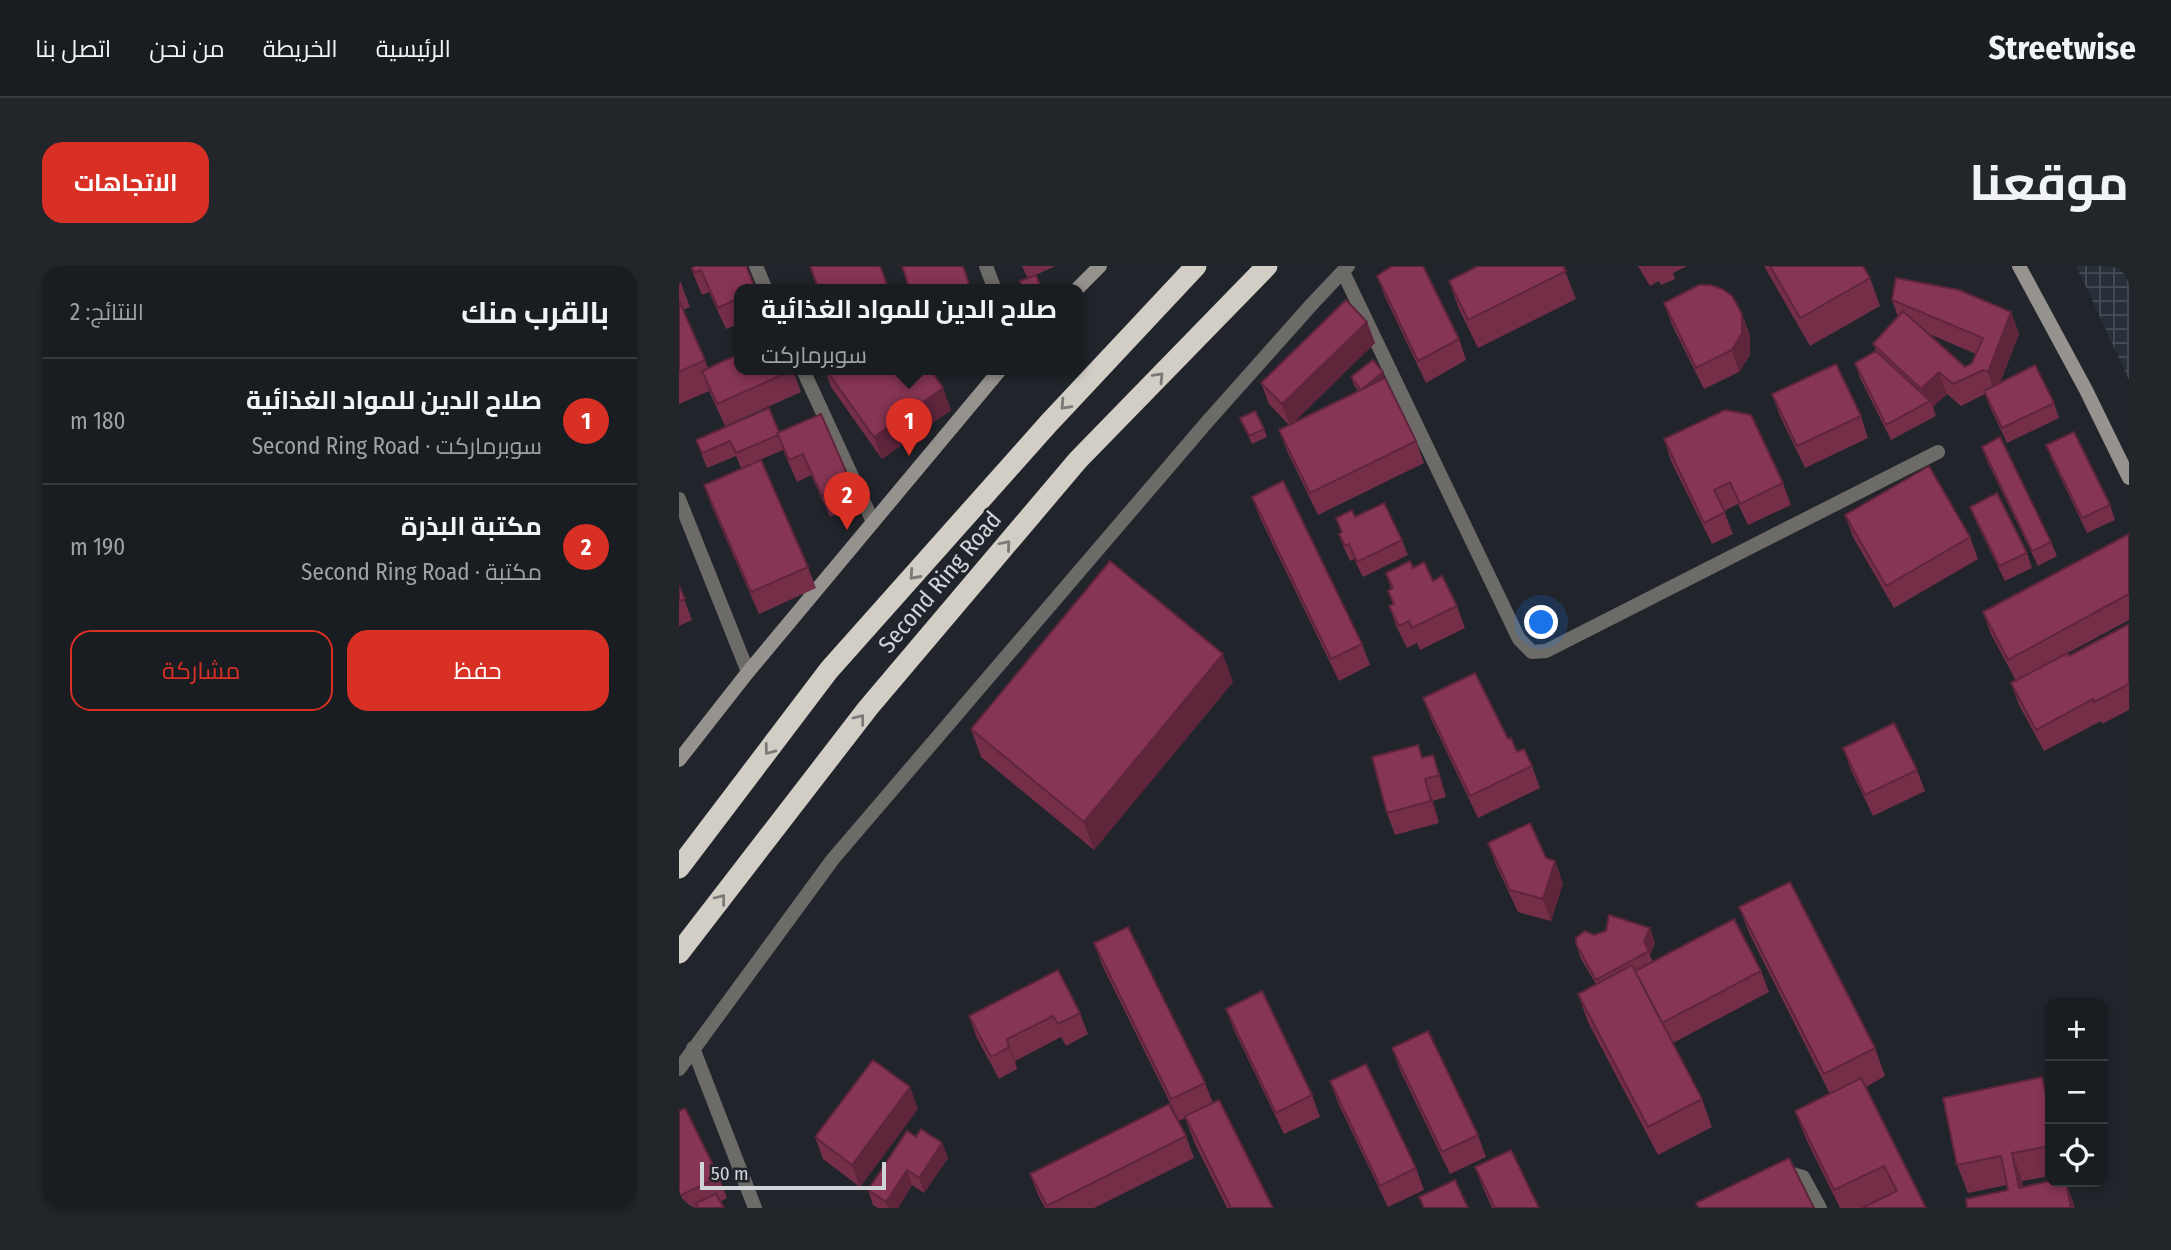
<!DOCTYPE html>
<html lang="ar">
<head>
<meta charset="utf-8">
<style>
  :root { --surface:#191c20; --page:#222529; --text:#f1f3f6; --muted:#9fa1a5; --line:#373a3e; --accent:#d93025 }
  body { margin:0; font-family:"Fira Sans Condensed",Cairo,sans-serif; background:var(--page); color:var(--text); direction:rtl }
  .controls { position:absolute; right:21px; bottom:21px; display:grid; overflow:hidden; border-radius:14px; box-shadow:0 4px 10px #0003 }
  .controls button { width:63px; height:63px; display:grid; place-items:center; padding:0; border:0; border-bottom:2px solid var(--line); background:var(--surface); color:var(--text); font:35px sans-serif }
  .scale { position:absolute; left:21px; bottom:18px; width:186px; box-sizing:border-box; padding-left:7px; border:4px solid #d0d3d7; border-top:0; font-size:19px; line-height:24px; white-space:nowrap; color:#d0d3d7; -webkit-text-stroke:5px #21252b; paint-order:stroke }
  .you { position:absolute; left:863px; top:357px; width:24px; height:24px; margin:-18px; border:5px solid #fff; border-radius:50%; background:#1a73e8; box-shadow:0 0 0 10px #1a73e833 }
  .badge { display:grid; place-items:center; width:46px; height:46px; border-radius:50%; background:var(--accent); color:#fff; font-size:23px; font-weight:700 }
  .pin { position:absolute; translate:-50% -58px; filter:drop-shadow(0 2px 4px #0008) }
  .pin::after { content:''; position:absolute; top:37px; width:24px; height:21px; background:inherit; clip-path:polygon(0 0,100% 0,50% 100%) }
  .popup { position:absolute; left:55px; top:18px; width:350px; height:91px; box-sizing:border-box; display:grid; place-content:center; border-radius:14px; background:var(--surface); filter:drop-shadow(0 2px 5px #0005); font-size:23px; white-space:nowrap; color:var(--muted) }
  .popup b { font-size:26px; color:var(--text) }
  .popup::after { content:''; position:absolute; left:50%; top:100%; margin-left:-14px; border:14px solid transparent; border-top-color:var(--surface) }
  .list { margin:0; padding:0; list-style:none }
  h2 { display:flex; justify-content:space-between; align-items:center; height:91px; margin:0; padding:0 28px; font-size:30px }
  h2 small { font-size:23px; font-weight:400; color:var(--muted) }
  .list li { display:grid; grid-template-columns:46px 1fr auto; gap:21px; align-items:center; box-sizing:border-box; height:126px; padding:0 28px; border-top:2px solid var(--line) }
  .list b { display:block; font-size:26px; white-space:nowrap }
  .list p { margin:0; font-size:23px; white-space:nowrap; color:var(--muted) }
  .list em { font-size:23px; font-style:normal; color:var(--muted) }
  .actions { display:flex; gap:14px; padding:21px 28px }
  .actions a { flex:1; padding:16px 0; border:2px solid var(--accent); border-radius:21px; text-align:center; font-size:24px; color:var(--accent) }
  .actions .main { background:var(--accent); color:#fff }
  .icon { flex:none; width:38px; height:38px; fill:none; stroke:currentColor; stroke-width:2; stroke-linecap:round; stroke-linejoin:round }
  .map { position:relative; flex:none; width:1450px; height:942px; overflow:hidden; direction:ltr; border-radius:21px }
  header { display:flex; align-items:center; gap:42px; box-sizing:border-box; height:98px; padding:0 35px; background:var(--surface); border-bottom:2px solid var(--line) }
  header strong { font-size:33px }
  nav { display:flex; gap:38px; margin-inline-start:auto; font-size:24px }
  .intro { display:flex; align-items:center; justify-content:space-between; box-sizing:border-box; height:168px; padding:0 42px }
  h1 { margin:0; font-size:49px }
  .button { padding:18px 32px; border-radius:21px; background:var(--accent); color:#fff; font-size:24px; font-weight:700 }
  main { display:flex; gap:42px; padding:0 42px }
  aside { flex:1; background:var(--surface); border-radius:21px; box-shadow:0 4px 10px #0003 }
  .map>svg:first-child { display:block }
  .industrial { fill:url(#industrial-grid) }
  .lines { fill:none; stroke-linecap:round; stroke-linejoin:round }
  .street { stroke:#6d6b68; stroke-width:14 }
  .secondary { stroke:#96938e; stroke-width:14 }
  .highway { stroke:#d2cec6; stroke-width:21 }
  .wall { fill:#742e48; fill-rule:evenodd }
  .shaded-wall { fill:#5e253b }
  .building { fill:#873554; stroke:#5e253b; stroke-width:2 }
  .oneway { stroke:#7a7a78 }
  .labels { text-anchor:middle; stroke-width:5; stroke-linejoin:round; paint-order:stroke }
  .street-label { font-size:24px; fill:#d0d3d7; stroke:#21252b }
</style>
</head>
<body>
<header>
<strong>Streetwise</strong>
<nav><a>الرئيسية</a><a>الخريطة</a><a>من نحن</a><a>اتصل بنا</a></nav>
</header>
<div class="intro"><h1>موقعنا</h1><a class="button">الاتجاهات</a></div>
<main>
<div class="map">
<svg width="1450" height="942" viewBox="0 0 1450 942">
  <defs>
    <pattern id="industrial-grid" width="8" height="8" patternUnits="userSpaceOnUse" patternTransform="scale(1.75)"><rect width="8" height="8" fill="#272f39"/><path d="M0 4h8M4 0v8" fill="none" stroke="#454c55"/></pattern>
  </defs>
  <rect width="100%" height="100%" fill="#21252b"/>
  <path class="industrial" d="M 1397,0 L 1450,0 L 1450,114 L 1409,25 Z"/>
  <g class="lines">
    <path class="street" d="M 77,0 L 87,24
      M 307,0 L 316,24
      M 664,6 L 840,373 L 853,386 L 867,385 L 1259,186
      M 124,104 L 194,256
      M 0,233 L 69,406
      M 14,782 L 76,942
      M 0,803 L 154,593 L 528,156 L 633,38 L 669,0
      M 1103,910 L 1110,907 L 1124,911 L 1141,942"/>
    <path class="secondary" d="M 1340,0 L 1407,124 L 1450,212
      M 397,24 L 421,0
      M 0,494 L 69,406 L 321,104"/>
    <path class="highway" d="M 0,602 L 150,404 L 369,158 L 517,0
      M 0,687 L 189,442 L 399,194 L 588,0"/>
  </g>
  <path class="wall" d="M 11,0 L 67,0 L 60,24 L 60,58 L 47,63 L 30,26 L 23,29 Z
    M 343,0 L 376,0 L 357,9 L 349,12 Z
    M 795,0 L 884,0 L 897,33 L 799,82 L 780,43 L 770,15 L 796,2 Z
    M 959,0 L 1008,0 L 994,7 L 996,13 L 982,19 L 980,15 L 971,20 Z
    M 1085,0 L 1184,0 L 1191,12 L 1201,40 L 1131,80 Z
    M 698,10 L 780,73 L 787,94 L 747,117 L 706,31 Z
    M 0,12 L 11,41 L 4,44 L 29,102 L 114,104 L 122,126 L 46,160 L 30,125 L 0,138 Z
    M 1213,34 L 1332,46 L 1340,68 L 1321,117 L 1375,137 L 1380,152 L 1328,177 L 1310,139 L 1306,128 L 1282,140 L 1268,128 L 1254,141 L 1257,150 L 1212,174 L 1181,112 L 1176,97 L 1197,85 L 1194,78 L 1219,51 ZM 1248,67 L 1297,88 L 1293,97 L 1286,101 Z
    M 985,37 L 1063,48 L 1071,70 L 1071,89 L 1060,106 L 1025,123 L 993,59 Z
    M 688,56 L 696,77 L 615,156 L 679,125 L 675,119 L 672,111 L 706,112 L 737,175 L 745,197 L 639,249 L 608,185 L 600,164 L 610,159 L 590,138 L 582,117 Z
    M 146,104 L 262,104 L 254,107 L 272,144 L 203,193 L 152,121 Z
    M 1093,128 L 1182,150 L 1189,172 L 1126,202 L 1101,150 Z
    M 561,152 L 585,163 L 588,171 L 573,178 Z
    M 100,166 L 172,217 L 180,239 L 151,251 L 132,209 L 118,216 L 104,184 L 62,202 L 57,190 L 28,202 L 17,174 Z
    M 985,173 L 1104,217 L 1112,239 L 1069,259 L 1059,238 L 1045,245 L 1054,268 L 1033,278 L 992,195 Z
    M 1367,179 L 1431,239 L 1436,254 L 1408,267 L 1373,194 Z
    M 1303,181 L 1372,276 L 1378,290 L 1359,300 L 1308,195 Z
    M 25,219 L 129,301 L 137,322 L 80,348 L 33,241 Z
    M 573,231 L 683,378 L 691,399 L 660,415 L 581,252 Z
    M 1291,241 L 1348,287 L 1353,302 L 1326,315 L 1297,256 Z
    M 1166,249 L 1291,271 L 1299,293 L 1215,342 L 1174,271 Z
    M 657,252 L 723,274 L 729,289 L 684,311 L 675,293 L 671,295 L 665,282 L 660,268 L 662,266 Z
    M 1450,268 L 1450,354 L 1389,387 L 1390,390 L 1450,358 L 1450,444 L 1423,458 L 1422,455 L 1365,485 L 1340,439 L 1332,417 L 1337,415 L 1312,368 L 1304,346 Z
    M 734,302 L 754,315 L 778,340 L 786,362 L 741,384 L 738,377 L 728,382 L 718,362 L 710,340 L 714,339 L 709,325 L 712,323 L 707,307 Z
    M 0,320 L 13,354 L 0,360 Z
    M 554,416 L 415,584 L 302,491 L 292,463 Z
    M 744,432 L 829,473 L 838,486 L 853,500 L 861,522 L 799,552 L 752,453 Z
    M 1164,482 L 1238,504 L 1246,525 L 1194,550 L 1172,504 Z
    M 754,489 L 767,531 L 754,535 L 760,557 L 716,569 L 708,547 L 744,492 Z
    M 809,577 L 867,592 L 884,617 L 872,655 L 839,646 L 817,599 Z
    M 1060,641 L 1196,782 L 1206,810 L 1187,821 L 1247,942 L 1161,942 L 1127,873 L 1116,845 L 1151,828 L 1071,669 Z
    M 915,669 L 976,677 L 971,689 L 974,696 L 1082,705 L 1090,726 L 994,777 L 1023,833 L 1033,861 L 979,889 L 909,756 L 899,728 L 917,718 L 902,693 L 897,678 Z
    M 415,677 L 526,817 L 534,837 L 594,942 L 548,942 L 516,878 L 506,852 L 500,855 L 423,699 Z
    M 547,743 L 633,829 L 641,851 L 605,868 L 555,764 Z
    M 401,747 L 409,768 L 387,780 L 382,771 L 336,795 L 338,803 L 320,813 L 298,772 L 290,750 Z
    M 713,782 L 799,869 L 807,891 L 771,908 L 721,804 Z
    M 651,815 L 737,902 L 745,924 L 709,941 L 659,837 Z
    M 1371,832 L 1371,910 L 1343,915 L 1344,921 L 1387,916 L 1396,942 L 1288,942 L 1329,924 L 1328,919 L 1289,927 L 1278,899 Z
    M 239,843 L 181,921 L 144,893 L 136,871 Z
    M 0,845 L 40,911 L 48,932 L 41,936 L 45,942 L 0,942 Z
    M 507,870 L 515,892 L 415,942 L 366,942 L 359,929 L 351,908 Z
    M 237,871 L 263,877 L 269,892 L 245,927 L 233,919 L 219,942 L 199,942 L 194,939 L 189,924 Z
    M 796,901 L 860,942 L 813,942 L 804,922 Z"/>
  <path class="shaded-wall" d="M 1332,46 L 1340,68 L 1316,128 L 1309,106 Z
    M 1063,48 L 1071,70 L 1071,89 L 1060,106 L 1053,84 Z
    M 688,56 L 696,77 L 611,160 L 603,138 Z
    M 704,106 L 706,114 L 682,124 Z
    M 1260,106 L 1268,128 L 1254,141 L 1251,135 L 1247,137 L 1242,123 Z
    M 264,122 L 272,144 L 203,193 L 195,171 Z
    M 544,388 L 554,416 L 415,584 L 405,556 Z
    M 754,489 L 762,511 L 767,531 L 760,509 Z
    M 746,513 L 754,535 L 760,557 L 752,535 Z
    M 876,595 L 884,617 L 872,655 L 864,633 Z
    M 971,662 L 976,677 L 971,689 L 965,676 Z
    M 328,773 L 336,795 L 338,803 L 330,781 Z
    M 1363,811 L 1371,832 L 1371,848 Z
    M 231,821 L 239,843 L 181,921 L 173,899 Z
    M 263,877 L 269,892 L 245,927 L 240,912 Z
    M 1333,887 L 1343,915 L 1348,942 L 1340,922 Z
    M 228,904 L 233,919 L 219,942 L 209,942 L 207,936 Z
    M 1387,916 L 1396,942 L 1392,942 Z"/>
  <path class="building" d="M 12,0 L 67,0 L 77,24 L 60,24 L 60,32 L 39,42 L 22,4 L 15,7 Z
    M 131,0 L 201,0 L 210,24 L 140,24 Z
    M 223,0 L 284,0 L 292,24 L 231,24 Z
    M 713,0 L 744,0 L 780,73 L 739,95 L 698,10 Z
    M 799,0 L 884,0 L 887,5 L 789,54 L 770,15 Z
    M 1091,0 L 1184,0 L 1191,12 L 1121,52 Z
    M 357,9 L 363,24 L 344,24 L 341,15 Z
    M 1217,12 L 1280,24 L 1332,46 L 1309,106 L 1304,104 L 1274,118 L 1260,106 L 1242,123 L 1194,78 L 1224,45 L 1286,101 L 1293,97 L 1304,72 L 1213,34 Z
    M 1020,19 L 1032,19 L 1043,23 L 1053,30 L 1063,48 L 1063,67 L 1053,84 L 1017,102 L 985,37 Z
    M 667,34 L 688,56 L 603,138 L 582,117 Z
    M 0,35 L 26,94 L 0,106 Z
    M 1197,85 L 1251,135 L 1207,159 L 1176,97 Z
    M 60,88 L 60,104 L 114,104 L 38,138 L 23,105 Z
    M 694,94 L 704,106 L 682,124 L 672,111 Z
    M 1157,98 L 1182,150 L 1118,180 L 1093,128 Z
    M 1356,99 L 1375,137 L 1323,162 L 1305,125 Z
    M 147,104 L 252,104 L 264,122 L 195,171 Z
    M 706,112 L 737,175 L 631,227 L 600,164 Z
    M 90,142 L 100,166 L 98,167 L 99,169 L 57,187 L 51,175 L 23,187 L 17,174 Z
    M 1046,144 L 1072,149 L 1104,217 L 1061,238 L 1051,216 L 1035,224 L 1046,246 L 1025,257 L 985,173 Z
    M 576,145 L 585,163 L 570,170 L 561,152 Z
    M 142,148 L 172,217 L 143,230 L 124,188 L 110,194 L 98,167 Z
    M 1395,166 L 1431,239 L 1403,252 L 1367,179 Z
    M 1321,171 L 1372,276 L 1353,285 L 1303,181 Z
    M 82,194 L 129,301 L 72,326 L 25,219 Z
    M 1250,200 L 1291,271 L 1207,320 L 1166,249 Z
    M 604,215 L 683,378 L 652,393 L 573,231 Z
    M 1318,227 L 1348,287 L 1320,300 L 1291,241 Z
    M 705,237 L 723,274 L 678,296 L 670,278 L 666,280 L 660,268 L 663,266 L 657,252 L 673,244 L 676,251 Z
    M 1450,268 L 1450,328 L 1329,394 L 1304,346 Z
    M 431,295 L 544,388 L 405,556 L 292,463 Z
    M 731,295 L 734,302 L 745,296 L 754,315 L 763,310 L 778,340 L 733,362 L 730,355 L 720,360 L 710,340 L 715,338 L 709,325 L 714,322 L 707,307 Z
    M 0,320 L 6,333 L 0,335 Z
    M 1450,358 L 1450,418 L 1415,436 L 1414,433 L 1357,464 L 1332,417 L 1389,387 L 1390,390 Z
    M 796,407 L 829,473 L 832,472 L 838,486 L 845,483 L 853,500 L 791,530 L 744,432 Z
    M 1215,457 L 1238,504 L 1186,529 L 1164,482 Z
    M 739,479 L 743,492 L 754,489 L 760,509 L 746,513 L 752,535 L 708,547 L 693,491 Z
    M 851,557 L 867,592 L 876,595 L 864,633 L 831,624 L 809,577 Z
    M 1111,616 L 1196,782 L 1145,808 L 1060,641 Z
    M 930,649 L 971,662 L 965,676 L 970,685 L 917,714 L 897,678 L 897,672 L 906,665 L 915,669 L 927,665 Z
    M 1055,653 L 1082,705 L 983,757 L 956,705 Z
    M 449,661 L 526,817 L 492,833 L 415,677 Z
    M 953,699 L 1023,833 L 969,861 L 899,728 Z
    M 379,704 L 401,747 L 379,758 L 374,750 L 328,773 L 330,781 L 312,791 L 290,750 Z
    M 583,725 L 633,829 L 597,847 L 547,743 Z
    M 749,765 L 799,869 L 763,886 L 713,782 Z
    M 194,794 L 231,821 L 173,899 L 136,871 Z
    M 687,798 L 737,902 L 701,920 L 651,815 Z
    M 1363,811 L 1371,848 L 1371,880 L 1333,887 L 1340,922 L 1371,915 L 1387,916 L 1392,942 L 1288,942 L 1287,933 L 1329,924 L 1322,890 L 1278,899 L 1264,832 Z
    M 1182,812 L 1247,942 L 1183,942 L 1218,925 L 1205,900 L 1155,924 L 1116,845 Z
    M 540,834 L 594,942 L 552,942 L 506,850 Z
    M 490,838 L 507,870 L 368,940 L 351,908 Z
    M 6,842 L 40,911 L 0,930 L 0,845 Z
    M 242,863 L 263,877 L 240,912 L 228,904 L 207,936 L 189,924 L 228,865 L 237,871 Z
    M 832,884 L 860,942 L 816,942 L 796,901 Z
    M 1110,892 L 1135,942 L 1020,942 L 1017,937 Z
    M 776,914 L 789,942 L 745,942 L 740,931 Z
    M 37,928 L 45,942 L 19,942 L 17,937 Z"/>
  <defs><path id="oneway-chevron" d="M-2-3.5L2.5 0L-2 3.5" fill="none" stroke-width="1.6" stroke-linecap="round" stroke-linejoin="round" transform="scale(1.75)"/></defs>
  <g class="oneway">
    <use href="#oneway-chevron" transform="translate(480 111) rotate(-46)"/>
    <use href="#oneway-chevron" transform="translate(386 139) rotate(133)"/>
    <use href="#oneway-chevron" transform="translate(327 279) rotate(-50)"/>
    <use href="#oneway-chevron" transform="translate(235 309) rotate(132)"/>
    <use href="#oneway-chevron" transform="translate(181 453) rotate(-52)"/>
    <use href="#oneway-chevron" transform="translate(90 484) rotate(127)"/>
    <use href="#oneway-chevron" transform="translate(42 633) rotate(-52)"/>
  </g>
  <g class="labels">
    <g class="street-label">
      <text transform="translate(261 316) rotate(-50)" y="8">Second Ring Road</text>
    </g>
  </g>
</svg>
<div class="controls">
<button>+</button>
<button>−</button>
<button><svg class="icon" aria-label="locate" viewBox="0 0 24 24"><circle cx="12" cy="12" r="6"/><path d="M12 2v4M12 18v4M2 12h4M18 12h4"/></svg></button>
</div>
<div class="scale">50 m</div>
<div class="you"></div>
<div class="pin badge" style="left:230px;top:190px">1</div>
<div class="popup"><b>صلاح الدين للمواد الغذائية</b>سوبرماركت</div>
<div class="pin badge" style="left:168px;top:264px">2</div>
</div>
<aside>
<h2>بالقرب منك<small>النتائج: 2</small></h2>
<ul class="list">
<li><span class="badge">1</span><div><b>صلاح الدين للمواد الغذائية</b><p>سوبرماركت · Second Ring Road</p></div><em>180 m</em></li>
<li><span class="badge">2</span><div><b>مكتبة البذرة</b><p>مكتبة · Second Ring Road</p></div><em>190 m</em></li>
</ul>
<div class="actions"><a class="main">حفظ</a><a>مشاركة</a></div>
</aside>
</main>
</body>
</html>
